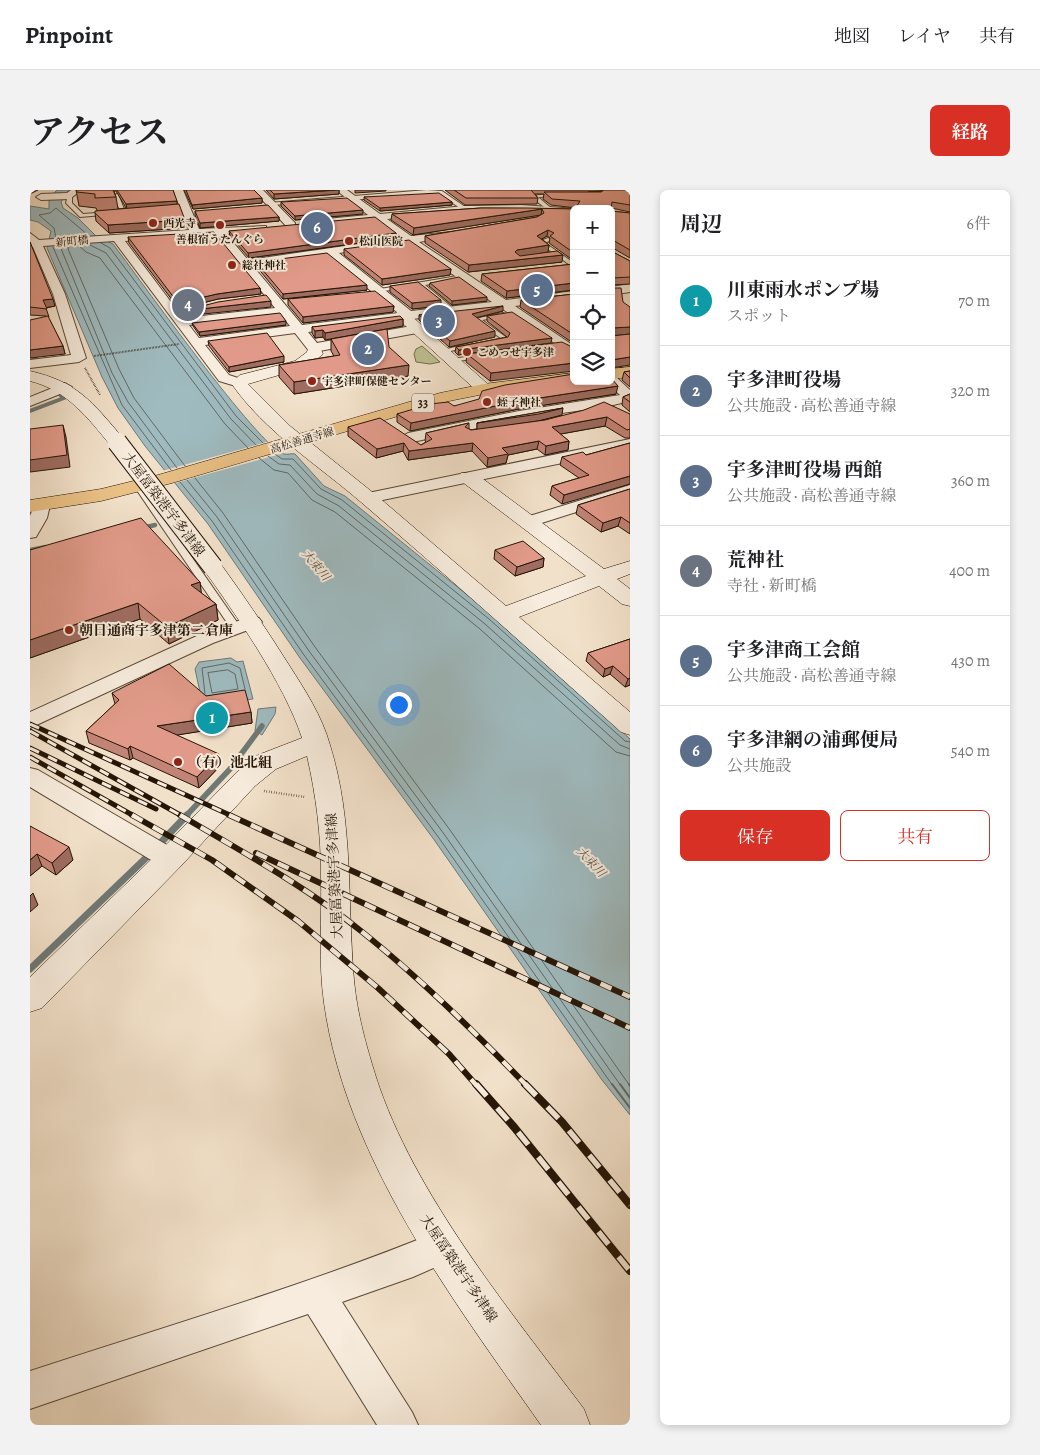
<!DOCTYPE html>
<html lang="ja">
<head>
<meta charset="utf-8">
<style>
  :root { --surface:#fff; --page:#f2f2f2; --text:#202124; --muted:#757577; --line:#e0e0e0; --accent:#d93025 }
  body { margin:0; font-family:Alegreya,"Noto Serif JP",serif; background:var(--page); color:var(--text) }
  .controls { position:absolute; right:15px; top:15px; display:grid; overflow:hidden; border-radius:8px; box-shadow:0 2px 8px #0003 }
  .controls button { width:45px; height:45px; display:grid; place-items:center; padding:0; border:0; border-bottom:1px solid var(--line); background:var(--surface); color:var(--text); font:25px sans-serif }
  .you { position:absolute; left:368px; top:514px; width:18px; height:18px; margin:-12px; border:4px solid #fff; border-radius:50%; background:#1a73e8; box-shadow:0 0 0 8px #1a73e833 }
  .badge { display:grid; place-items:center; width:32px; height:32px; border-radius:50%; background:var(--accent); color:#fff; font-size:16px; font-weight:700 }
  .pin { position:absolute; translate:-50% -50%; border:2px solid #fff; box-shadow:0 1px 5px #0006 }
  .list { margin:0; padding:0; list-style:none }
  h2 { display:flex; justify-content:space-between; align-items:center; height:65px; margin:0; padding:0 20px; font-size:21px }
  h2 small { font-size:16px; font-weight:400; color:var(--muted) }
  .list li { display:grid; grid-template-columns:32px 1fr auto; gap:15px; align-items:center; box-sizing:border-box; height:90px; padding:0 20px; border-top:1px solid var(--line) }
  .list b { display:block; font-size:19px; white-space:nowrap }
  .list p { margin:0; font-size:16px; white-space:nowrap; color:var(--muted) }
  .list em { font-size:16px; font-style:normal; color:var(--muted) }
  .actions { display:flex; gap:10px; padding:15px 20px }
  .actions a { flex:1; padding:11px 0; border:1px solid var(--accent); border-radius:8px; text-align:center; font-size:18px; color:var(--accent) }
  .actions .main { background:var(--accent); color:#fff }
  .icon { flex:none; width:28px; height:28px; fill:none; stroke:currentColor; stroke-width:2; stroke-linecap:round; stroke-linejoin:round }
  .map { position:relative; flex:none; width:600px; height:1235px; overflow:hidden; border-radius:8px }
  header { display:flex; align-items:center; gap:30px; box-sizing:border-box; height:70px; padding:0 25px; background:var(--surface); border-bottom:1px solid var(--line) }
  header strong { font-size:24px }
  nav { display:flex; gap:28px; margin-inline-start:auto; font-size:18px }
  .intro { display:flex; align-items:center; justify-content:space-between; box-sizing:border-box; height:120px; padding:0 30px }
  h1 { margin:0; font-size:35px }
  .button { padding:12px 22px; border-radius:8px; background:var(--accent); color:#fff; font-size:18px; font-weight:700 }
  main { display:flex; gap:30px; padding:0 30px }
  aside { flex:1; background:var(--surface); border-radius:8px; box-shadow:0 2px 8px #0003 }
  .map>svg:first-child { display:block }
  .green { fill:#bec294; stroke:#726c4d }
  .water { fill:#9fbbc0; stroke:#6e7976 }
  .pier { fill:#f2e1ca }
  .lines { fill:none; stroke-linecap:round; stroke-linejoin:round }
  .shore-far1 { stroke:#626863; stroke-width:1 }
  .shore { stroke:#626863; stroke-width:2 }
  .stream-far3 { stroke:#6e7976; stroke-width:4 }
  .stream-far2 { stroke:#6e7976; stroke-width:4.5 }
  .stream-far1 { stroke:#6e7976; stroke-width:5.5 }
  .stream { stroke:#6e7976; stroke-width:7 }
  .lane-casing { stroke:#584837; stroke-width:2 }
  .street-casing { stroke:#584837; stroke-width:2 }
  .secondary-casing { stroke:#251506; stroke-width:1 }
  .primary-casing { stroke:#251506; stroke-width:1 }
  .path-far1 { stroke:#251506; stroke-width:2; stroke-dasharray:0.5 1; stroke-linecap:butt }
  .path { stroke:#251506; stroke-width:2.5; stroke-dasharray:0.5 2; stroke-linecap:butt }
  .lane { fill:#f7ecdd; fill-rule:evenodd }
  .street { fill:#f7ecdd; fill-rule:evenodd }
  .secondary { fill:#f7ecdd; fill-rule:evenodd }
  .primary { fill:#e9c085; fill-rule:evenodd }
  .rail-far2-casing { stroke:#251506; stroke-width:5 }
  .rail-far1-casing { stroke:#251506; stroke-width:6 }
  .rail-casing { stroke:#251506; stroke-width:8 }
  .rail-far2 { stroke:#f7ecdd; stroke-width:3; stroke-dasharray:10; stroke-linecap:butt }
  .rail-far1 { stroke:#f7ecdd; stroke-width:4.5; stroke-dasharray:12; stroke-linecap:butt }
  .rail { stroke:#f7ecdd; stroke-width:5.5; stroke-dasharray:16; stroke-linecap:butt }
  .secondary-bridge-casing { stroke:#251506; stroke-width:21; stroke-linecap:butt }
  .secondary-bridge { stroke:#f7ecdd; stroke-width:19 }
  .wall { fill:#c28476; stroke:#251506; fill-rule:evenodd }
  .shaded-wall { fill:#9e6c60; stroke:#251506 }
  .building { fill:#e19a89; stroke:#251506 }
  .poi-dot { fill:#8f2418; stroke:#f7ecdd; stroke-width:2 }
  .labels { text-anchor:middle; stroke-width:4; stroke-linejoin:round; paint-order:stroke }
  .far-poi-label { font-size:11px; font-weight:bold; fill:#251506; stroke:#f7ecdd; text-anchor:start }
  .far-street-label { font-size:11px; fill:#251506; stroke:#f7ecdd }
  .shield { fill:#f7ecdd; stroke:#645646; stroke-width:1 }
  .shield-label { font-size:12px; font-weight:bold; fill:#251506 }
  .far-water-label { font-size:12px; font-style:italic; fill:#504f47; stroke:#f7ecdd }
  .street-label { font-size:14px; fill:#251506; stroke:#f7ecdd }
  .poi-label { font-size:14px; font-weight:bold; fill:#251506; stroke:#f7ecdd; text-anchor:start }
</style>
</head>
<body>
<header>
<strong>Pinpoint</strong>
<nav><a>地図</a><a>レイヤ</a><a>共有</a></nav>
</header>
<div class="intro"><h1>アクセス</h1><a class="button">経路</a></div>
<main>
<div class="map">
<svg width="600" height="1235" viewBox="0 0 600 1235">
  <rect width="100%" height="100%" fill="#f2e1ca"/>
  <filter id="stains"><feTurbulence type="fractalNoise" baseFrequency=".004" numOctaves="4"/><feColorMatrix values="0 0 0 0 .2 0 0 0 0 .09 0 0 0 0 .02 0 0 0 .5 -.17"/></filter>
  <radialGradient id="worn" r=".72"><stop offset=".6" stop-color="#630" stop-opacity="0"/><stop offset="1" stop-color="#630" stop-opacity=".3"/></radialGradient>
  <path class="green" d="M 392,156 L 410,172 L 400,174 L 386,172 L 384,164 L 386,159 Z"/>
  <path class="water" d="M 27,0 L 39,0 L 31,12 L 33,18 L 48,28 L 66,46 L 83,54 C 106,84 230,259 254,264 C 258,265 261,263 265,264 L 294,296 L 315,306 L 462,425 L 600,549 L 600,925 L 572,890 L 405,651 L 270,468 L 178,334 L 115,256 L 88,218 L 72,187 L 17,58 L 21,41 L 8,32 L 0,30 L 0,16 L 19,19 L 19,8 Z
    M 201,468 L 207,472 L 213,471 L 223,509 L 173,516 L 165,479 L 169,472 Z
    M 246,517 L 245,524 L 232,545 L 225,541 L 228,519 Z"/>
  <path class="pier" d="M 240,251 L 254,263 L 142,294 L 132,281 Z"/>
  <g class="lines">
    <path class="shore-far1" d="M 26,48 L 24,38 L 9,25 L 20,23 L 26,18 L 58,45
      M 71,53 L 80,58 L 206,226 L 233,253
      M 58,54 L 76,63 L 201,229 L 226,255
      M 39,55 L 38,59 L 89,179 L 104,208 L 155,276
      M 48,55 L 56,62 L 70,68 L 195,234 L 218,258
      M 30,56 L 82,183 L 98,212 L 147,278
      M 23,57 L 92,215 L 141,280
      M 245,264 L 252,269 L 263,269 L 291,299 L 312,310 L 459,429 L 595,551 L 600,552
      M 238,266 L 249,274 L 260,275 L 287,304 L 309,316 L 455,434 L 590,555 L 600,559
      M 229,268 L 244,280 L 258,283 L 282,310 L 305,322 L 450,439 L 586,562 L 600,566
      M 165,288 L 193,323 L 285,457 L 420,640 L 600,896
      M 157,290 L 187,327 L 279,461 L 414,644 L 591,896
      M 150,292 L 182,331 L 274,465 L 409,648 L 583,896
      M 198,480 L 205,484 L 208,499 L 182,503 L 178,483 Z
      M 175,504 L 172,478 L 199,473 L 210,478 L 215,499"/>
    <path class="shore" d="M 582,894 L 600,918
      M 590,894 L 600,908
      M 599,894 L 600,896"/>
    <path class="stream-far3" d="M 3,169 L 6,169
      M 0,221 L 34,208 L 29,204"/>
    <path class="stream-far2" d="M 112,338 L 125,335
      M 0,360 L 16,357"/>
    <path class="stream-far1" d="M 156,626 L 200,579 L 232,536"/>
    <path class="stream" d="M 0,779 L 118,666 L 157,625"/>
    <defs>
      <path id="lane" d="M 397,0 L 412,1 L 438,19 L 433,20 L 409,4 L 242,15 L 239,13 Z
        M 532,3 L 530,6 L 508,7 L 521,18 L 519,21 L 500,6 Z
        M 88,4 L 96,24 L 91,23 L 84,7 L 65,7 Z
        M 38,5 L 42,5 L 42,13 L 53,24 L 81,22 L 84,24 L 50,27 L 36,13 Z
        M 518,48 L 521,50 L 515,53 L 544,73 L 544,78 L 508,52 Z
        M 434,85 L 436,88 L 395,95 L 423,118 L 421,121 L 388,96 L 347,102 L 344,100 Z
        M 170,116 L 172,119 L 143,125 L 140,123 Z
        M 473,123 L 475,124 L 475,126 L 452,130 L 477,148 L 477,150 L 475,151 L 443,129 Z
        M 441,153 L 443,154 L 443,156 L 412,163 L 409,161 Z
        M 452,164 L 456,166 L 454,167 L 422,172 L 418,170 Z
        M 105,294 L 111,294 L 211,438 L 210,440 L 202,440 L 104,296 Z"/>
      <path id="street" d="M 41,0 L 51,0 L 40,9 L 11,10 L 6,7 L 11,4 L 37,3 Z
        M 143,0 L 153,0 L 169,39 L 236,36 L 236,40 L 232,41 L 196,44 L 218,70 L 370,48 L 346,30 L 292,34 L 292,30 L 296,29 L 338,25 L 306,0 L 317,0 L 350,24 L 435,16 L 491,15 L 547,19 L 544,19 L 544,24 C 481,20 420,23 357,29 L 381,46 L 431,41 L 431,45 L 389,52 L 476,110 L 544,101 L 544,109 L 485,116 L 544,156 L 544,166 L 471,118 L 278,142 L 287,153 L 387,135 L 393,139 L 387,143 L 284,162 L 279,161 L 265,143 L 175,155 L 199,185 L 214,190 L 216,193 L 214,196 L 209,197 L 189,191 L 84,51 L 13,56 L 35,104 L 56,168 L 49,172 L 0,178 L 0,170 L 41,165 L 23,104 L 3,57 L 0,57 L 0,43 L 9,50 L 159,40 ZM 185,44 L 245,118 L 153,128 L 95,51 ZM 378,53 L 462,112 L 381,121 L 309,63 ZM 297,65 L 368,123 L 272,135 L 223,76 ZM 251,125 L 260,136 L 169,148 L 159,135 Z
        M 223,0 L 233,0 L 265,33 L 265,37 L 257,37 Z
        M 600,94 L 600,102 L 581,105 L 581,97 Z
        M 581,186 L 586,187 L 600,200 L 600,211 L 575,217 L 489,229 L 378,253 L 370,248 L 378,243 L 489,221 L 590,205 L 575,191 L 581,191 Z
        M 35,193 L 42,197 L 40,200 L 0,216 L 0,207 Z
        M 600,249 L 600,259 L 338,313 L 332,312 L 330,308 L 332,304 L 338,303 Z
        M 600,295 L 600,305 L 499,337 L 493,336 L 490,332 L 493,328 Z
        M 12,310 L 18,311 L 20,315 L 17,328 L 6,347 L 0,348 L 0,326 L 6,311 Z
        M 222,426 L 229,428 L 232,432 L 229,436 L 183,453 L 0,538 L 0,522 L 169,445 Z
        M 0,578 L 8,580 L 149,662 L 152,669 L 149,676 L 140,679 L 131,676 L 0,597 Z
        M 412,1040 L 424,1045 L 429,1057 L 424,1069 L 383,1087 L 312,1112 L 382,1222 L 388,1235 L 347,1235 L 278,1124 L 0,1219 L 0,1181 C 137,1136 278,1095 412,1040 Z"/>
      <path id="secondary" d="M 372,121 L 377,122 L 460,196 L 462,199 L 460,202 L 448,202 L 367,128 L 365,125 L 367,122 Z
        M 284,153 L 289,155 L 293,164 L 277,177 L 218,194 L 260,236 L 346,305 L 476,416 L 556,386 L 431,291 L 429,287 L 431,283 L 445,283 L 574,379 L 600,371 L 600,384 L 587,389 L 600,399 L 600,416 L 592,414 L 569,396 L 489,427 L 600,522 L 600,545 L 591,542 C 505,465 420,388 332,313 C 288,275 235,242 201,193 L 210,185 L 265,171 L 277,162 L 279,155 Z
        M 0,181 C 48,192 62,212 93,248 L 96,252 L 93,256 L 81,256 C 58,228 37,200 0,191 Z
        M 183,371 L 190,373 C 214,406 237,440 259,475 C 275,500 292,526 300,555 C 324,632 317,710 324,790 C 327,823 336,855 346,887 C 383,1003 481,1122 554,1219 L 560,1235 L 511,1235 C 423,1110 316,969 294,813 C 288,771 292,728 291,685 C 291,645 286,605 277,566 L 246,579 L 225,596 L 150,677 L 12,818 L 0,822 L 0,787 L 130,661 L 207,582 L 228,565 L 272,548 C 254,493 206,425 172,377 L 176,373 Z"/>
      <path id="primary" d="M 600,177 L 600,187 L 581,189 L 581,179 Z
        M 544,183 L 544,191 L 550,191 L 454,204 L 419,211 L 142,293 L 71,311 L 0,322 L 0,310 L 71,299 L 128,285 L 410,203 L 454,194 Z"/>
    </defs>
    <use href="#lane" class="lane-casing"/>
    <use href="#street" class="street-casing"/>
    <use href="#secondary" class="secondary-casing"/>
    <use href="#primary" class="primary-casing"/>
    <path class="path-far1" d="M 64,166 L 149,154
      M 55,178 L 70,205"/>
    <path class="path" d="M 234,601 L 275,607"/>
    <use href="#lane" class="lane"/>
    <use href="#street" class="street"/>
    <use href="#secondary" class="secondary"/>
    <use href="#primary" class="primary"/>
    <defs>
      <path id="rail-far2" d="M 0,534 L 202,626
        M 0,541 L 152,626
        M 0,558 L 126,619
        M 0,567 L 104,626"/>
      <path id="rail-far1" d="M 102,625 L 182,670 L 268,731 L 348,798 L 419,864 L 447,896
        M 150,625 C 211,661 275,696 331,741 C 390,788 444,841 497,896
        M 199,625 L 600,807
        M 226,663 L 600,838"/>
      <path id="rail" d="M 446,894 L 484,937 L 600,1081
        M 495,894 L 532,932 L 600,1015"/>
    </defs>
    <use href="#rail-far2" class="rail-far2-casing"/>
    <use href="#rail-far1" class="rail-far1-casing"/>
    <use href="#rail" class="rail-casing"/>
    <use href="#rail-far2" class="rail-far2"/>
    <use href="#rail-far1" class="rail-far1"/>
    <use href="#rail" class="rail"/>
    <defs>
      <path id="secondary-bridge" d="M 87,252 L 183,377"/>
    </defs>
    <use href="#secondary-bridge" class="secondary-bridge-casing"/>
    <use href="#secondary-bridge" class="secondary-bridge"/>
  </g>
  <path class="wall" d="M 46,0 L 143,0 L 147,14 L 156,38 L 79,43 L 66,31 L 65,23 L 67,20 L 66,18 L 49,16 ZM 84,1 L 86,1 L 96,18 L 88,19 L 86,7 Z
    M 154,0 L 224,0 L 232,8 L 232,13 L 163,19 Z
    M 236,0 L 309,0 L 309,4 L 244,9 Z
    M 415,0 L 573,0 L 570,1 L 558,2 L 600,0 L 600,22 L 581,18 L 546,18 L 521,15 L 513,9 L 514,4 L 505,4 L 508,8 L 507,14 L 435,15 Z
    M 334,7 L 422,12 L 422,15 L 350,21 L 334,10 Z
    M 251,12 L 333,24 L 265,30 L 251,16 Z
    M 451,18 L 544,19 L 544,71 L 519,53 L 520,48 L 517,46 L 512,49 L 519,55 L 518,62 L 532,72 L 438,82 L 395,53 L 395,46 L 507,27 L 510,25 L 383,45 L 361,30 L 362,24 Z
    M 165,21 L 249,27 L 249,31 L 170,38 L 165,25 Z
    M 581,21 L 600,23 L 600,68 L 581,57 Z
    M 199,41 L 366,43 L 366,48 L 219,68 L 200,46 Z
    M 98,47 L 230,98 L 231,104 L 188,109 L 149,119 L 99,53 Z
    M 0,52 L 25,116 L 16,118 L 19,127 L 18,127 L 33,156 L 35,164 L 16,126 L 0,125 Z
    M 314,59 L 421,79 L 420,85 L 352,95 L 314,65 Z
    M 581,61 L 600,71 L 600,94 L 581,95 Z
    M 226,72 L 337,100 L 253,109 L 227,77 Z
    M 544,74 L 544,100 L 476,108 L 451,91 L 452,84 Z
    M 400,93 L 457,111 L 422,115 L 399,96 Z
    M 360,96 L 411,116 L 382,119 L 360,102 Z
    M 544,104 L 544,151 L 540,151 L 490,117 L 491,110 Z
    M 258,109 L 364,116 L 363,122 L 273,133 L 258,115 Z
    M 473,121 L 447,128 L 465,147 L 419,157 L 389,130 L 389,125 Z
    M 457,126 L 522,148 L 428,165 L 425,162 L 426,157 L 477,147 L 457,131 Z
    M 373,129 L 373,136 L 295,150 L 293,147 L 285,148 L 282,143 L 282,137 Z
    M 162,133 L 256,135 L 170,146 L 163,136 Z
    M 301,149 L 359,157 L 378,186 L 264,204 L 249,187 L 249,175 L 304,166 L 301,161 Z
    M 178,151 L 254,172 L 199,182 L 179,156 Z
    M 544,158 L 460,191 L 436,172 L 437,164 Z
    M 600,181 L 600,197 L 592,190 L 594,182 Z
    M 586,204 L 489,219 L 380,241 L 367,232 L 367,224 L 424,216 Z
    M 600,204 L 600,222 L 592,215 L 593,207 Z
    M 600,224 L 600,248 L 595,248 L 575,236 L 530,244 L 539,251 L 538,260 L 515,265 L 507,259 L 478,265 L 476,273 L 457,277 L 442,261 L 378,270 L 373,261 L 346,268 L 318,246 L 318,237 L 391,255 L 396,252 L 395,251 L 396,243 L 439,233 L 439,239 L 441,240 L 447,240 L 447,233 L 532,225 L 510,230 Z
    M 600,253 L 532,314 L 520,305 L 522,296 L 549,288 L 530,275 L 532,267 L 556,265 Z
    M 600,299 L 600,344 L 588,336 L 571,342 L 546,324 L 548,315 Z
    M 0,360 L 170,392 L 171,403 L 186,414 L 188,430 L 139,454 L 110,429 L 0,468 Z
    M 465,360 L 514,368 L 513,377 L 485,386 L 464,369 Z
    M 600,449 L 600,495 L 595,497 L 580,484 L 573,487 L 556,471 L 558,463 Z
    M 82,503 L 176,506 L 221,522 L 222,533 L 146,545 L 191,575 L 169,598 L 103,568 L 100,570 L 59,553 L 56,541 L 85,514 Z
    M 0,636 L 43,670 L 26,685 L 12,676 L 0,686 Z"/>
  <path class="shaded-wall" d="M 0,0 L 8,0 L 0,4 Z
    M 309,0 L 309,4 L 244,9 L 244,4 Z
    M 325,0 L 356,0 L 356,1 L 325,3 Z
    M 232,8 L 232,13 L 163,19 L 162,15 Z
    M 147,11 L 147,16 L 97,19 L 96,14 Z
    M 422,12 L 422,15 L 350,21 L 350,18 Z
    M 512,19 L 511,25 L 383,45 L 384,38 Z
    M 333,20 L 333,24 L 265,30 L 265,26 Z
    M 249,27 L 249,31 L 170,38 L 170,33 Z
    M 155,30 L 156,38 L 79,43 L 78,35 Z
    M 518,40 L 517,46 L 506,52 L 507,46 Z
    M 366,43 L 366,48 L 219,68 L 218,63 Z
    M 519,55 L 518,62 L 484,69 L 485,62 L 487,60 Z
    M 533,65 L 532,72 L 438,82 L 439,75 Z
    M 421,79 L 420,85 L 352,95 L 352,89 Z
    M 544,93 L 544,100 L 476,108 L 477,101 Z
    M 337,95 L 337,100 L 253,109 L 253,104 Z
    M 230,98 L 231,104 L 188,109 L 149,119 L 148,113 L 187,104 Z
    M 457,107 L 457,111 L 422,115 L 422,111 Z
    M 23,109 L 25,116 L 14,118 L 13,110 Z
    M 411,110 L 411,116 L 382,119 L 382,113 Z
    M 241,111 L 241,117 L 154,126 L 153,121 Z
    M 364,116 L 363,122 L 273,133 L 273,127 Z
    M 473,116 L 473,121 L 441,129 L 442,124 Z
    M 373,129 L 373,136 L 295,150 L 295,143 Z
    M 256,131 L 256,135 L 170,146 L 169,142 Z
    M 600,137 L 600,144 L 581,146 L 582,138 Z
    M 293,140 L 293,147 L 285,148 L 285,141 Z
    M 465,141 L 465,147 L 419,157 L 420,151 Z
    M 522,148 L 521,153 L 428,165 L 429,160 Z
    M 33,156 L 35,164 L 0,168 L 0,160 Z
    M 254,166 L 254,172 L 199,182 L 199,177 Z
    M 600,167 L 600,175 L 581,178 L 581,170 Z
    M 544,173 L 544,181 L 460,191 L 461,183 Z
    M 379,175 L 378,186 L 264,204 L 264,192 Z
    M 588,196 L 586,204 L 489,219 L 380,241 L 381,233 L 490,211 Z
    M 533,218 L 532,225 L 508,231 L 447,240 L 447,233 Z
    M 577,227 L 575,236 L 520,246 L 522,237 Z
    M 33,235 L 36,247 L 40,277 L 0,282 L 0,270 Z
    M 509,251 L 507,259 L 478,265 L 476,273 L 457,277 L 458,268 L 472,258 Z
    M 539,251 L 538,260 L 515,265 L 516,256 Z
    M 374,253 L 373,261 L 346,268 L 347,259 Z
    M 443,253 L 442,261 L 378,270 L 379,261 Z
    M 600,286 L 600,294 L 532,314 L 534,305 Z
    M 591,327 L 588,336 L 571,342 L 573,333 Z
    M 514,368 L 513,377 L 485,386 L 487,377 Z
    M 170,392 L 172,408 L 161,395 Z
    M 108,413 L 110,429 L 0,468 L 0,450 Z
    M 186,414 L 188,430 L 139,454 L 137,437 Z
    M 583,476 L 580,484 L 573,487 L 575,479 Z
    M 600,488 L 600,495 L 595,497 L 598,489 Z
    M 221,522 L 222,533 L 129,548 L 127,536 Z
    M 100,556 L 103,568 L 100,570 L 98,559 Z
    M 189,564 L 191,575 L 169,598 L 167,587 Z
    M 39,657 L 43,670 L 26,685 L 22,673 Z
    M 7,664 L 12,676 L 0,686 L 0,670 Z
    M 3,703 L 8,715 L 0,722 L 0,706 Z"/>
  <path class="building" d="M 46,0 L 83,0 L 86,7 L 65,8 L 65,4 L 47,2 Z
    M 87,0 L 143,0 L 147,11 L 96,14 Z
    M 156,0 L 224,0 L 232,8 L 162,15 Z
    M 240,0 L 305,0 L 244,4 Z
    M 424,0 L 501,0 L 508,8 L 436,8 Z
    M 574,0 L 600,0 L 600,15 L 582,12 L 581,19 L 545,19 L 550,11 L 522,9 L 514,2 L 571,2 Z
    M 409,3 L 422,12 L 350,18 L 334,7 Z
    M 317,8 L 333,20 L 265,26 L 251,12 Z
    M 149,14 L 155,30 L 78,35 L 65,23 L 65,21 Z
    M 238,15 L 249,27 L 170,33 L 165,21 Z
    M 451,18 L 498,18 L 544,19 L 544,63 L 520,46 L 524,43 L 518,40 L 507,46 L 519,55 L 487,60 L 485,62 L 490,66 L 527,61 L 533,65 L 439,75 L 395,46 L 507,27 L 514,23 L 512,19 L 384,38 L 362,24 Z
    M 581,21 L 600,23 L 600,60 L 581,49 Z
    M 345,27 L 366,43 L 218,63 L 199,41 Z
    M 184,42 L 230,98 L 187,104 L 148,113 L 98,47 Z
    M 379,50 L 421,79 L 352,89 L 314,59 Z
    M 0,52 L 23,109 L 13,110 L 17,119 L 0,117 Z
    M 581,57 L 581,61 L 600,71 L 600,87 L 582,88 L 581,94 Z
    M 297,63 L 337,95 L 253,104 L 226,72 Z
    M 544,74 L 544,93 L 477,101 L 452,84 Z
    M 429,87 L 457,107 L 422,111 L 400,93 Z
    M 388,92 L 411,110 L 382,113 L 360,96 Z
    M 581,98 L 591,98 L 593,112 L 600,117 L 600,137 L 582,138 L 581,146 L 600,144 L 600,167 L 581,170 L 581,172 Z
    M 345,101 L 364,116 L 273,127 L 258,109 Z
    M 544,104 L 544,143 L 541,143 L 491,110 Z
    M 236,105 L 241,111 L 153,121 L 188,112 Z
    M 473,116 L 442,124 L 465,141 L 420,151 L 389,125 Z
    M 482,122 L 522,148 L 429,160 L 426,157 L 478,147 L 480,143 L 457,126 Z
    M 250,123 L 256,131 L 169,142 L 162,133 Z
    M 18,126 L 33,156 L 0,160 L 0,130 Z
    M 370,126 L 373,129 L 295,143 L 293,140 L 285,141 L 282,137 Z
    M 357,139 L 359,157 L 379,175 L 264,192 L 249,175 L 310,165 L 301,149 Z
    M 237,143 L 254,166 L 199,177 L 178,151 Z
    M 532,152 L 544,158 L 544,173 L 461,183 L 437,164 Z
    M 600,181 L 600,188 L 594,182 Z
    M 544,184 L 544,191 L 581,191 L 581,188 L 588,196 L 490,211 L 381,233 L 367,224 L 400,214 L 418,212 L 424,216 L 449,209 L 452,201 L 475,195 Z
    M 600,204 L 600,212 L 593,207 Z
    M 574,212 L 600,224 L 600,239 L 597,240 L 577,227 L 522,237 L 539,251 L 516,256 L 509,251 L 472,258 L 478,264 L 458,268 L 443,253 L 379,261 L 374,253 L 347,259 L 318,237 L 350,228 L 391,255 L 402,249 L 396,243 L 439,233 L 435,237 L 441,240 L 515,230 L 554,220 Z
    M 533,218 L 509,224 L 447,233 Z
    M 33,235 L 37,265 L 0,270 L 0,239 Z
    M 600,253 L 600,286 L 534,305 L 522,296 L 559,285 L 532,267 L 553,262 L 556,265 Z
    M 600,299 L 600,333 L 591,327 L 573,333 L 548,315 Z
    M 111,328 L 170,392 L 161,395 L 186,414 L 137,437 L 108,413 L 0,450 L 0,360 Z
    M 493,351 L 514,368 L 487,377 L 465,360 Z
    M 600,449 L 600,488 L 598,489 L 583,476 L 575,479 L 558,463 Z
    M 139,474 L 176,506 L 215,500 L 221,522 L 127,536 L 189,564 L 167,587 L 100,556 L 98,559 L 56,541 L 89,510 L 82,503 Z
    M 0,636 L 39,657 L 22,673 L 7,664 L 0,670 Z"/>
  <g class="poi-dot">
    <circle cx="123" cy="33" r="5"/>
    <circle cx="190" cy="35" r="5"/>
    <circle cx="319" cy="51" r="5"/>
    <circle cx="202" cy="75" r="5"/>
    <circle cx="437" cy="162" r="5"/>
    <circle cx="282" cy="191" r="5"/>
    <circle cx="457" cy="212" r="5"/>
    <circle cx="39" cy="440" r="5"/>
    <circle cx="148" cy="572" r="5"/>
  </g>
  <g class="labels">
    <g class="far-poi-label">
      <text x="133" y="37">西光寺</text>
      <text x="190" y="53" text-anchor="middle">善根宿うたんぐら</text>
      <text x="329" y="55">松山医院</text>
      <text x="212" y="79">総社神社</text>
      <text x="447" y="166">こめっせ宇多津</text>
      <text x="292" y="195">宇多津町保健センター</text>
      <text x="467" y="216">蛭子神社</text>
    </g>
    <g class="far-street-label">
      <text transform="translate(42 51) rotate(-6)" y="4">新町橋</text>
      <text transform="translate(272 250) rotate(-17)" y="4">高松善通寺線</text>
    </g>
    <rect class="shield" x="382" y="203.5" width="22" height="19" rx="4"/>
    <g class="shield-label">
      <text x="393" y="217">33</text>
    </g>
    <g class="far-water-label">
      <text transform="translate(286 375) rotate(50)" y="4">大束川</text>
      <text transform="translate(561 672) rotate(47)" y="4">大束川</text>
    </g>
    <g class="street-label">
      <text transform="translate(134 314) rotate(53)" y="5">大屋冨築港宇多津線</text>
      <text transform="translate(304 686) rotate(-93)" y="5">大屋冨築港宇多津線</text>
      <text transform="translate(429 1078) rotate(56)" y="5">大屋冨築港宇多津線</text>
    </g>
    <g class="poi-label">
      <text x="49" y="445">朝日通商宇多津第二倉庫</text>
      <text x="158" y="577">（有）池北組</text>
    </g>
  </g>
  <rect width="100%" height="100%" filter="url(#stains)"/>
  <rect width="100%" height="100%" fill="url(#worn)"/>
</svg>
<div class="controls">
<button>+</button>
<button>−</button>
<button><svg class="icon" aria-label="locate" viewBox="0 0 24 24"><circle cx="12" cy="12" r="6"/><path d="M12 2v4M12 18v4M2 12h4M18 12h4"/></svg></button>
<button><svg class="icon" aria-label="layers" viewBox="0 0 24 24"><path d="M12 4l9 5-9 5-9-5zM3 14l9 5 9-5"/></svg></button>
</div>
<div class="you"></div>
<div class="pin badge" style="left:182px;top:528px;background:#0f9aa8">1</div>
<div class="pin badge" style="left:338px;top:159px;background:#5c6f8a">2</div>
<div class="pin badge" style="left:409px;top:131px;background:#5c6f8a">3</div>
<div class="pin badge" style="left:158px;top:115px;background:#6b7280">4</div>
<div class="pin badge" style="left:507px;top:100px;background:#5c6f8a">5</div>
<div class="pin badge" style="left:287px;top:38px;background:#5c6f8a">6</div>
</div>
<aside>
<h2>周辺<small>6件</small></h2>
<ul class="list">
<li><span class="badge" style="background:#0f9aa8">1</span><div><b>川東雨水ポンプ場</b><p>スポット</p></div><em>70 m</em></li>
<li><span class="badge" style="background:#5c6f8a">2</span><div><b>宇多津町役場</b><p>公共施設 · 高松善通寺線</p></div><em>320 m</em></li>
<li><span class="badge" style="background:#5c6f8a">3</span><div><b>宇多津町役場 西館</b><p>公共施設 · 高松善通寺線</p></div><em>360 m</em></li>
<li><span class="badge" style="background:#6b7280">4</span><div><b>荒神社</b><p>寺社 · 新町橋</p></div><em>400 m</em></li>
<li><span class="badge" style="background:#5c6f8a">5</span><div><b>宇多津商工会館</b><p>公共施設 · 高松善通寺線</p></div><em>430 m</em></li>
<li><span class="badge" style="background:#5c6f8a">6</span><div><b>宇多津網の浦郵便局</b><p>公共施設</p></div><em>540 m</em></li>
</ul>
<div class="actions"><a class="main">保存</a><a>共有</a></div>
</aside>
</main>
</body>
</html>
